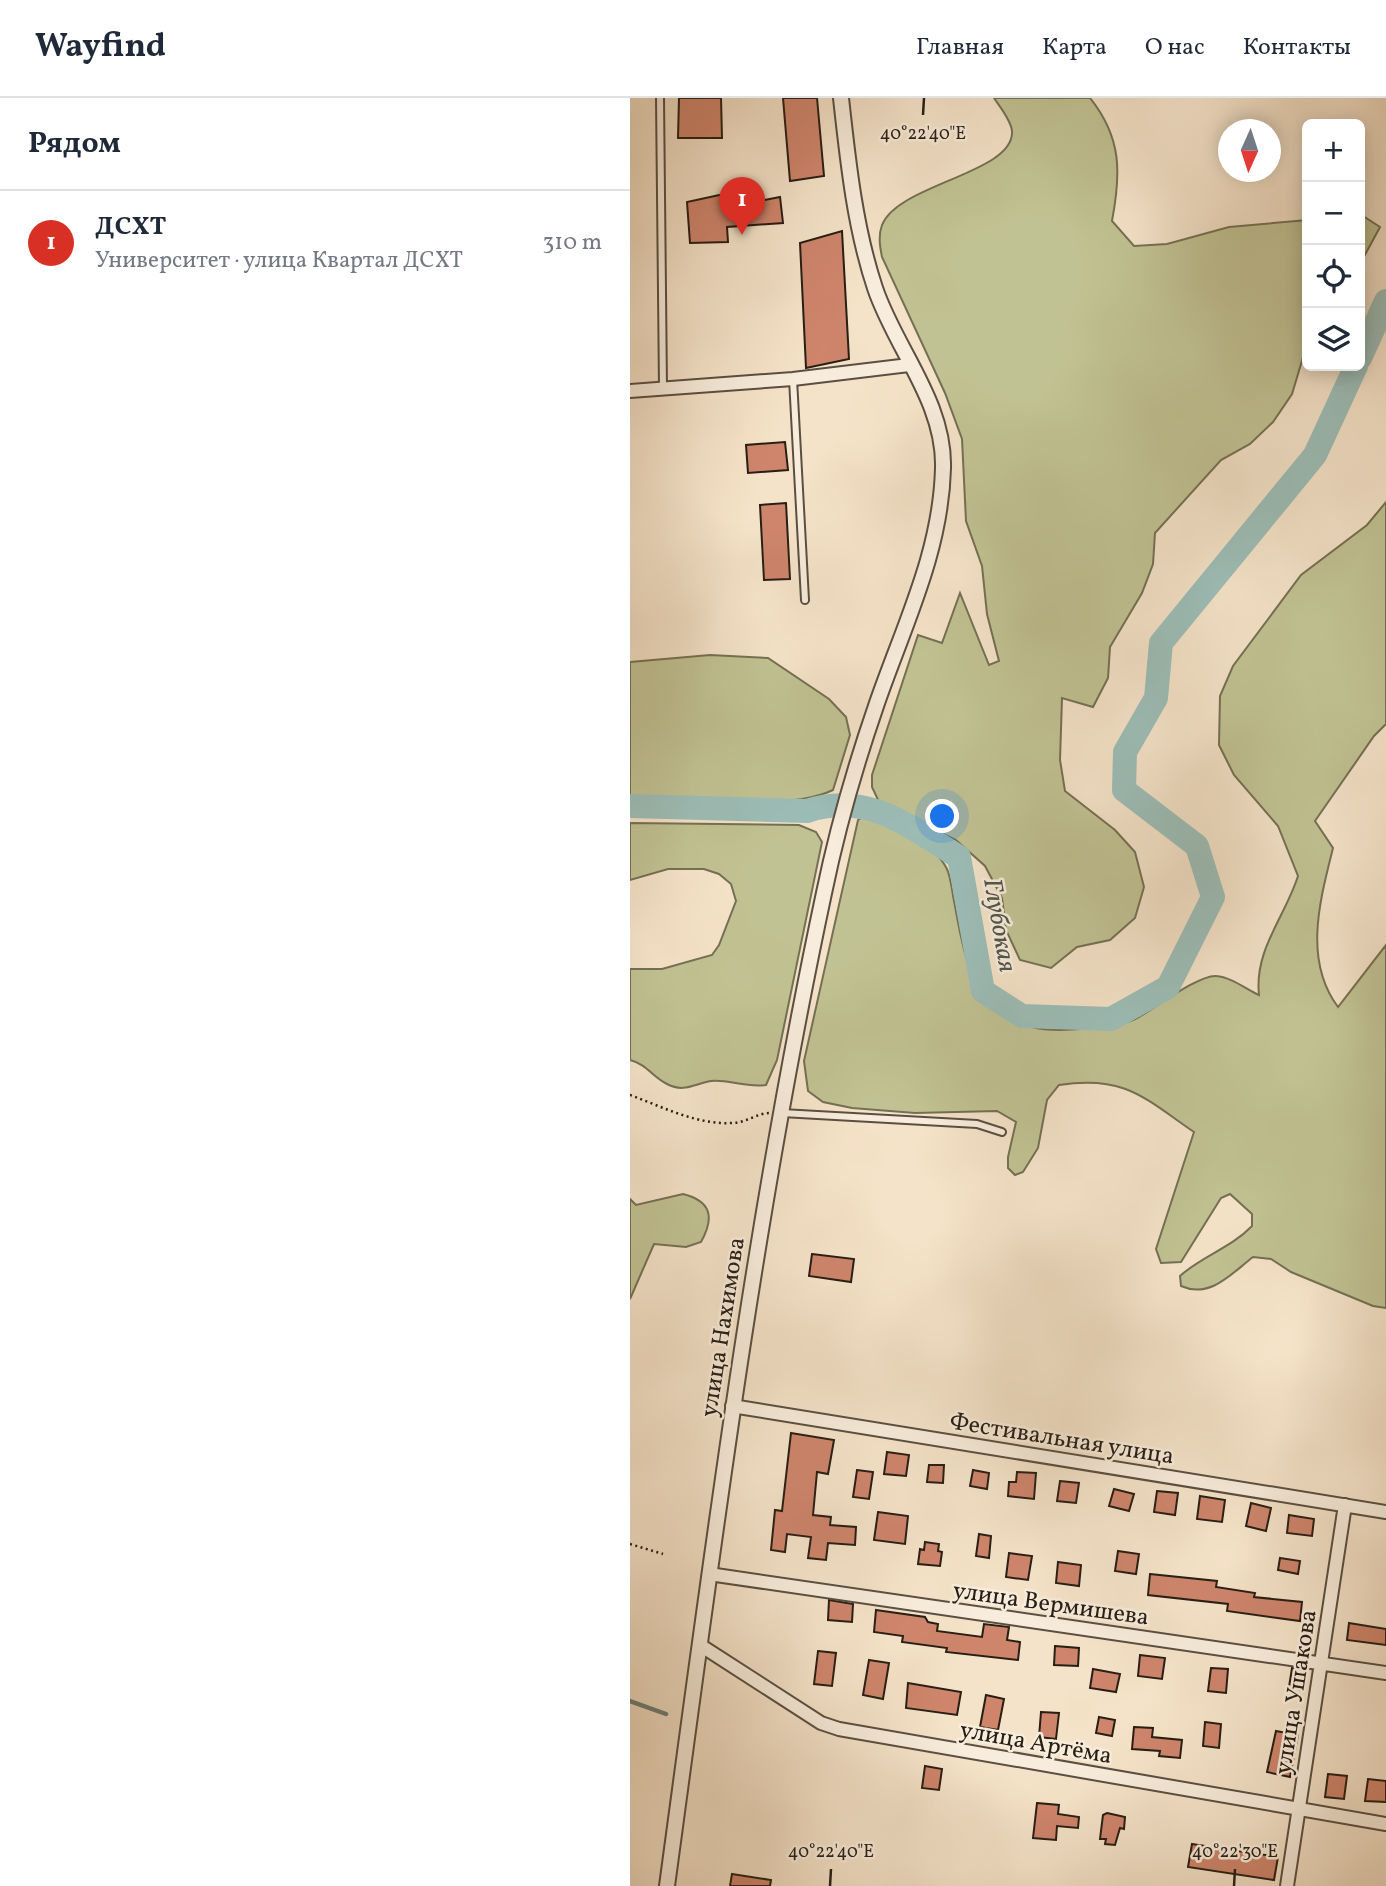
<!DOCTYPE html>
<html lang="ru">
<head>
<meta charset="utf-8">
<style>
  :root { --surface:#fff; --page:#f2f2f3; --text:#1f2937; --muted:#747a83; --line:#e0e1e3; --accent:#d93025 }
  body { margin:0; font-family:Vollkorn,serif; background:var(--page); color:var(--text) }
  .controls { position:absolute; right:21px; top:21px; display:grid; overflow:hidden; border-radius:10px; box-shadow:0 4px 18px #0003 }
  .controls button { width:63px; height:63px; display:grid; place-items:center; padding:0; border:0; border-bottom:2px solid var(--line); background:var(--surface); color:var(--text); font:35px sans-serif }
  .compass { position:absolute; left:588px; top:21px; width:63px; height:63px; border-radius:50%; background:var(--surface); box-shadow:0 4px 18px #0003; rotate:183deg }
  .you { position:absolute; left:313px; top:719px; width:24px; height:24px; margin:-18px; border:5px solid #fff; border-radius:50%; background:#1a73e8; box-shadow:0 0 0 10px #1a73e833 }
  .badge { display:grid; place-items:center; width:46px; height:46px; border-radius:50%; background:var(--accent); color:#fff; font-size:23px; font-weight:700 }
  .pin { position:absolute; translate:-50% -58px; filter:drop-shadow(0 2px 4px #0008) }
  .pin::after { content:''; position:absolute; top:37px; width:24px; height:21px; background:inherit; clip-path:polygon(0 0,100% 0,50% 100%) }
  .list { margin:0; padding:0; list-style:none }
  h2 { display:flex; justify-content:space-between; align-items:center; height:91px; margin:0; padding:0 28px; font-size:30px }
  h2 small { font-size:23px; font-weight:400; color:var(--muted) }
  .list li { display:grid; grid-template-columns:46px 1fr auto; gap:21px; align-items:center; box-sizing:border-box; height:105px; padding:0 28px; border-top:2px solid var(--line) }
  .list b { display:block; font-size:26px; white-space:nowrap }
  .list p { margin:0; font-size:23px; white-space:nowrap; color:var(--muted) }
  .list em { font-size:23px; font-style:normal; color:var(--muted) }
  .icon { flex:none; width:38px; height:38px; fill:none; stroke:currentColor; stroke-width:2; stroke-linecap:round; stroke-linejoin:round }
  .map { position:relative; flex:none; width:756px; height:1788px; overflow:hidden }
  header { display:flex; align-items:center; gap:42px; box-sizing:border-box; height:98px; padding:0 35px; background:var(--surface); border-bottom:2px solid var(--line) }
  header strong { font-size:33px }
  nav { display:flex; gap:38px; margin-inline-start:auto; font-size:24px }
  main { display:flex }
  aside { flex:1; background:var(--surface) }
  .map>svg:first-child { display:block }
  .green { fill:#c1c293; stroke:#747054; stroke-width:2 }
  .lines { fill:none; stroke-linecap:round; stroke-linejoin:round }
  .stream { stroke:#6d7e77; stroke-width:4.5 }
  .river { stroke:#9cbeb8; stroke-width:24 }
  .building { fill:#ce856c; stroke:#271e15; stroke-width:2 }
  .service-casing { stroke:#5a4f42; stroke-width:10 }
  .minor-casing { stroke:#5a4f42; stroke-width:16 }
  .tertiary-casing { stroke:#5a4f42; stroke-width:18 }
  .path { stroke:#271e15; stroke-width:2.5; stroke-dasharray:2 3.5; stroke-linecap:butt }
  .service { stroke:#f8eddc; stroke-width:6 }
  .minor { stroke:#f8eddc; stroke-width:12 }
  .tertiary { stroke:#f8eddc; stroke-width:14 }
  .ticks { fill:none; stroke:#271e15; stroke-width:2.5 }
  .labels { text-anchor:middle; stroke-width:5; stroke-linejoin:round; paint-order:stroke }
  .street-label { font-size:24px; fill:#271e15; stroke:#f8eddc }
  .water-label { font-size:26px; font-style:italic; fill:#50564e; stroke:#f8eddc }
  .ticks-label { font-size:18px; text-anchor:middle; fill:#271e15; stroke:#f8eddc; stroke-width:5; stroke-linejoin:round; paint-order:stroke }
</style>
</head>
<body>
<header>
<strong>Wayfind</strong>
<nav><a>Главная</a><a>Карта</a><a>О нас</a><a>Контакты</a></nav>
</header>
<main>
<aside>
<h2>Рядом<small></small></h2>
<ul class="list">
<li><span class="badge">1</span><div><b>ДСХТ</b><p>Университет · улица Квартал ДСХТ</p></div><em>310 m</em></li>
</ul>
</aside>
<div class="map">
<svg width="756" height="1788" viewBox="0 0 756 1788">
  <rect width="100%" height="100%" fill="#f5e3c9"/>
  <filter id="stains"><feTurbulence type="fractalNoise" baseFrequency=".00286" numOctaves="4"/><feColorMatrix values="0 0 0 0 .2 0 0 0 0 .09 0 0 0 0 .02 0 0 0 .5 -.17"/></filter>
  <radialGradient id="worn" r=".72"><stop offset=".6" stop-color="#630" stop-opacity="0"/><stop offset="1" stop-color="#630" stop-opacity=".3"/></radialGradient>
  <path class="green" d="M 364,0 L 460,0 C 492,40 491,75 482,123 L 504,148 L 537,146 L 599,129 L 677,122 L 677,246 L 662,296 L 643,324 L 620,346 L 591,362 L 525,435 L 523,466 L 512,495 L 480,549 L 478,580 L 463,609 L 432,600 L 430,662 L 435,693 L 485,732 L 505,754 L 514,789 L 505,820 L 480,842 L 447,849 L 421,870 L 390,862 L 376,832 L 372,800 L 355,768 L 326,742 L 249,704 L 242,689 L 242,677 L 288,537 L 312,545 L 330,495 L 359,567 L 369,563 L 357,516 L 352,468 L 336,423 L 332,341 L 315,295 L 252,159 C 250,149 248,138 252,127 C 268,86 385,75 382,33 C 381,22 370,9 364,0 Z
    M 730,116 L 750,129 L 730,166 Z
    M 756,404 L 756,626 L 744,638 L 685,723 L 703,750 C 690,802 673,862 708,909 L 756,847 L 756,1210 L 743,1208 L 661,1174 L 641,1161 L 623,1159 C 601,1176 580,1201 551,1188 L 550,1178 C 572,1158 601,1150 622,1128 L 622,1116 L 600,1096 L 591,1100 L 551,1164 L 531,1165 L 526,1151 L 564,1034 C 513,999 494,977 429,987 L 417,1002 L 408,1050 L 393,1074 L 385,1077 L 378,1070 L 378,1059 L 386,1024 L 367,1013 L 285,1015 L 222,1010 L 193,1004 L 178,993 L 174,963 L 228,722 L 234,718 C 262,723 304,745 317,771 C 321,780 322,793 324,803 C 331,838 337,891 369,912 C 378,918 391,926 402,929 C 423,935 487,931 507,920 C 524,911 568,877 586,878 C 601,879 616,891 629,897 C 624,852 655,819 668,778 L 648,728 L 604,677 L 589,647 L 590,598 L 603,568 L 671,477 L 737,427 Z
    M 80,557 L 138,560 L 199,601 L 216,619 L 220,637 L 203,692 C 157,714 54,702 0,700 L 0,564 Z
    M 0,725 L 169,727 L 186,734 L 192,744 L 147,962 L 136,987 C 116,990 98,981 81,983 C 64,986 54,995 37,986 C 23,979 16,966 0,962 L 0,871 L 32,871 L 82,857 L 89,847 L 106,803 L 101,786 L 89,776 L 74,771 L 38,771 L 0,782 Z
    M 53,1096 C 81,1103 85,1119 71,1144 L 56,1149 L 24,1146 L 0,1201 L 0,1101 L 6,1107 Z"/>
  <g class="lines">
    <path class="stream" d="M 0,1603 L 36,1616"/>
    <path class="river" d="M 730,260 L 756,203
      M 0,708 L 177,713 C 238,693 280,729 329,759 L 353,893 L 392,918 L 481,921 L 538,889 L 583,799 L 567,748 L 494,692 L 495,654 L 526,600 L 531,545 L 685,357 L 726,268"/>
  </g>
  <path class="building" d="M 49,0 L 91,0 L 92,40 L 48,40 Z
    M 153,0 L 187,0 L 194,78 L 160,83 Z
    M 94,96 L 95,110 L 150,99 L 153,125 L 97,129 L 98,144 L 60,145 L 57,104 Z
    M 212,133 L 219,261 L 176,270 L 170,145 Z
    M 155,344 L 158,372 L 118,375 L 116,347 Z
    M 156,405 L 160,481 L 134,482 L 130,407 Z
    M 182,1156 L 224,1161 L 221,1184 L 179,1178 Z
    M 161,1335 L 204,1342 L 198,1376 L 187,1374 L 183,1417 L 201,1419 L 200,1427 L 226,1429 L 225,1447 L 198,1445 L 196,1462 L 178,1460 L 181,1439 L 157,1436 L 155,1454 L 141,1452 L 145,1412 L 152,1413 Z
    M 257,1354 L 279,1357 L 276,1378 L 254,1376 Z
    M 299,1367 L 314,1367 L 313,1385 L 297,1384 Z
    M 227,1372 L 243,1374 L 239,1401 L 223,1399 Z
    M 343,1372 L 359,1375 L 357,1391 L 340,1388 Z
    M 387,1374 L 406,1375 L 404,1401 L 378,1398 L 379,1384 L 386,1384 Z
    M 430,1383 L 449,1385 L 446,1405 L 427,1403 Z
    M 484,1391 L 504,1396 L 499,1413 L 479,1408 Z
    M 527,1393 L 548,1395 L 545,1417 L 524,1414 Z
    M 570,1398 L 595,1402 L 592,1424 L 567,1421 Z
    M 621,1405 L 641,1410 L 636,1433 L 616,1428 Z
    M 248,1414 L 278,1418 L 275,1446 L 244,1442 Z
    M 659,1417 L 684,1421 L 682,1438 L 657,1435 Z
    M 349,1436 L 361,1438 L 359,1460 L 346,1458 Z
    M 295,1444 L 309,1446 L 308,1453 L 312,1454 L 310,1468 L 288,1466 L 290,1451 L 294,1452 Z
    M 488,1453 L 509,1456 L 506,1476 L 485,1473 Z
    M 379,1455 L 402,1458 L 398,1482 L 376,1479 Z
    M 650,1460 L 670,1463 L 668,1476 L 648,1472 Z
    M 428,1464 L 451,1467 L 449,1488 L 426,1485 Z
    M 520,1476 L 587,1483 L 586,1489 L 625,1495 L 624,1499 L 672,1504 L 670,1523 L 597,1513 L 598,1506 L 518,1497 Z
    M 199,1502 L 223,1506 L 222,1524 L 198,1522 Z
    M 246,1512 L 295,1519 L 298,1524 L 308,1526 L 307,1533 L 352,1539 L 354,1526 L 379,1529 L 377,1542 L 390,1544 L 388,1562 L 316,1554 L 317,1550 L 272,1544 L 273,1538 L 244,1534 Z
    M 719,1525 L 756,1531 L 756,1547 L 717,1542 Z
    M 425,1548 L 449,1550 L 448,1568 L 424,1567 Z
    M 188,1553 L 206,1555 L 202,1588 L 184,1586 Z
    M 510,1557 L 535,1560 L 532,1581 L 508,1578 Z
    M 239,1562 L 259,1565 L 253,1601 L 233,1597 Z
    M 581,1570 L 598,1571 L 596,1595 L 578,1593 Z
    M 662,1570 L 677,1572 L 673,1592 L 659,1589 Z
    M 463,1571 L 490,1576 L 486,1594 L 460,1590 Z
    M 278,1585 L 331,1594 L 327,1617 L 276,1610 Z
    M 356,1597 L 374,1601 L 368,1632 L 350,1629 Z
    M 411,1614 L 429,1615 L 426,1641 L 409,1639 Z
    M 469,1619 L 485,1622 L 482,1638 L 466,1635 Z
    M 575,1624 L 591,1626 L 589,1650 L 573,1648 Z
    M 504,1629 L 523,1630 L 522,1639 L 552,1642 L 550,1660 L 529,1658 L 530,1653 L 502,1651 Z
    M 646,1633 L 668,1637 L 660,1679 L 637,1674 Z
    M 295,1668 L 312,1671 L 309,1692 L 292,1690 Z
    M 698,1676 L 717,1678 L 714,1701 L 695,1699 Z
    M 738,1681 L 756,1683 L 756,1704 L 735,1703 Z
    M 407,1705 L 429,1707 L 428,1716 L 449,1719 L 448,1730 L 427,1728 L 426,1742 L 403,1740 Z
    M 477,1715 L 495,1719 L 494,1731 L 490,1730 L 485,1747 L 475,1746 L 476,1741 L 470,1741 L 473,1717 Z
    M 562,1746 L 648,1759 L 644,1782 L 558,1769 Z
    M 102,1776 L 141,1782 L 140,1788 L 100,1788 Z"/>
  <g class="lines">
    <defs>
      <path id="service" d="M 30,0 L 33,291
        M 163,281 L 175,502
        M 152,1015 L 347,1026 L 372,1034"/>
      <path id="minor" d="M 0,293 L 163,281 L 279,267
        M 102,1308 L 756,1414
        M 79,1476 L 756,1575
        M 70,1547 L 191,1625 L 209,1631 L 756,1726
        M 657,1788 L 715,1407"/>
      <path id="tertiary" d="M 37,1788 C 82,1456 124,1123 194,795 C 207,732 225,669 246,608 C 273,529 311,455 313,370 C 315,304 265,250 245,190 C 225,130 218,64 211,0"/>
    </defs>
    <use href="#service" class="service-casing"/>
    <use href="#minor" class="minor-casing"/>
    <use href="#tertiary" class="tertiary-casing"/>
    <path class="path" d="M 0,997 C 33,1009 67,1027 102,1025 C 116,1025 127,1015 140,1015
      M 0,1446 L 33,1456"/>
    <use href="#service" class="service"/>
    <use href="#minor" class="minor"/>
    <use href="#tertiary" class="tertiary"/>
  </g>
  <path class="ticks" d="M 293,17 L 294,0M 200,1788 L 201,1771M 604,1788 L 605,1771"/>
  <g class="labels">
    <g class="street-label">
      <text transform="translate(92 1229) rotate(-81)" y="8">улица Нахимова</text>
      <text transform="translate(432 1340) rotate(9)" y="8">Фестивальная улица</text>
      <text transform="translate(421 1505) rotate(8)" y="8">улица Вермишева</text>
      <text transform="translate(665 1594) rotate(-81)" y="8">улица Ушакова</text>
      <text transform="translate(406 1644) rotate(10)" y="8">улица Артёма</text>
    </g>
    <g class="water-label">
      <text transform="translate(371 827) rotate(80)" y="9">Глубокая</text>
    </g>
  </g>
  <g class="ticks-label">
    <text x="293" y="41">40°22'40"E</text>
    <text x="201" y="1759">40°22'40"E</text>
    <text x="605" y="1759">40°22'30"E</text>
  </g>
  <rect width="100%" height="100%" filter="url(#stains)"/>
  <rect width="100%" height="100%" fill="url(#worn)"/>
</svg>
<div class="controls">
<button>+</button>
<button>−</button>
<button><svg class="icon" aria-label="locate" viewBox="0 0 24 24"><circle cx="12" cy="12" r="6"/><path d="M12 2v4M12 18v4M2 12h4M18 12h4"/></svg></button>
<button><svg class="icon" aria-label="layers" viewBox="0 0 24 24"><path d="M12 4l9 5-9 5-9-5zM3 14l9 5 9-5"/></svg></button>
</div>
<svg class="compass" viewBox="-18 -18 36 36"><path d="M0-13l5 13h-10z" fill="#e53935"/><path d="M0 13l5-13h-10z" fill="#747a83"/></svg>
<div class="you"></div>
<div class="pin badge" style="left:112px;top:137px">1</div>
</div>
</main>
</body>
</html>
